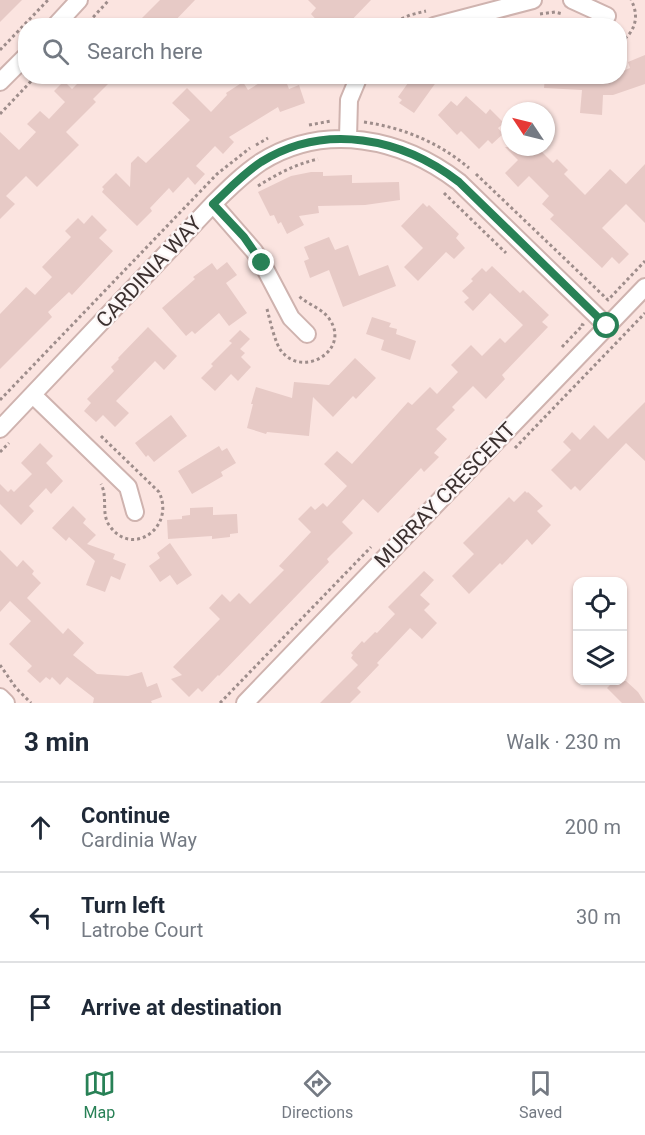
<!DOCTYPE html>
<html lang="en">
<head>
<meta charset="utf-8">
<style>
  :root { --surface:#fff; --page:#f2f2f3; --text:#1f2937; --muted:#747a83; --line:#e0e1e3; --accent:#288156 }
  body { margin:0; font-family:Roboto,sans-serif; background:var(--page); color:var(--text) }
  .controls { position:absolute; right:18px; bottom:18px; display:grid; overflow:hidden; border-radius:12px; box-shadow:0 2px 4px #0004 }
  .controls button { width:54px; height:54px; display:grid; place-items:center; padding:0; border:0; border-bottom:2px solid var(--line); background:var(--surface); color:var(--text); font:30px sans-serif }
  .compass { position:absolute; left:501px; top:102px; width:54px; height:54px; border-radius:50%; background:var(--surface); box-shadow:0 2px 4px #0004; rotate:305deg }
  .stop { position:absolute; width:18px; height:18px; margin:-14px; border:4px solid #288156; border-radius:50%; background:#fff }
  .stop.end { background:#288156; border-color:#fff; box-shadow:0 2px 6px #0008 }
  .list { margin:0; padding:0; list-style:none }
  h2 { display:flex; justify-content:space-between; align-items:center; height:78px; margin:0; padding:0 24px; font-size:26px }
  h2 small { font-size:20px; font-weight:400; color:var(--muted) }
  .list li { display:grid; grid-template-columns:39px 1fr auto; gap:18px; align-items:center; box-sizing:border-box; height:90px; padding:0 24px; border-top:2px solid var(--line) }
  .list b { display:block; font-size:22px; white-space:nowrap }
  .list p { margin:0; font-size:20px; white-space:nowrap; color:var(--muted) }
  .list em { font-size:20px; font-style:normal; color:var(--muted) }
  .icon { flex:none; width:33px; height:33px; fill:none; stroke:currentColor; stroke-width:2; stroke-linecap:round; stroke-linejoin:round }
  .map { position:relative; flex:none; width:645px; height:703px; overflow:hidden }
  .search { position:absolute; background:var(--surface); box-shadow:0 2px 4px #0004; left:18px; right:18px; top:18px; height:66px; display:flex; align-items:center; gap:15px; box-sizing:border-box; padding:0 21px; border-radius:24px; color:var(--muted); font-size:22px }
  .sheet { height:348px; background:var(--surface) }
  nav { display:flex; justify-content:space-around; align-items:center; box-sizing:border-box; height:84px; border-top:2px solid var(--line); background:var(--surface); font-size:16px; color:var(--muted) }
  nav a { display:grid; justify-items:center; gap:3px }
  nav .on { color:var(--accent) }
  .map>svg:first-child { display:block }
  .building { fill:#e7cac6 }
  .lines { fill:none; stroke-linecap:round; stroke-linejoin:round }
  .minor-casing { stroke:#cfb3af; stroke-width:20 }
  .path { stroke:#9e8d8b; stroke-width:3; stroke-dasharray:3 3; stroke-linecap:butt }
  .minor { stroke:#fff; stroke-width:16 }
  .route { stroke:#288156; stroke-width:8 }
  .labels { text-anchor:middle; stroke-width:4.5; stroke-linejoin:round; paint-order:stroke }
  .street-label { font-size:21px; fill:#3c3130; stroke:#fcf5f5 }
</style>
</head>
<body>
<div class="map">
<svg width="645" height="703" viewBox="0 0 645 703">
  <rect width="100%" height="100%" fill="#fbe4e0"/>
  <path class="building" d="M 0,0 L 22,0 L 0,22 Z
    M 160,0 L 195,0 L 170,26 L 134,26 Z
    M 308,0 L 371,0 L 346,26 L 322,26 L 311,14 L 316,8 Z
    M 645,55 L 645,84 L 613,95 L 603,95 L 602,115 L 580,113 L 582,90 L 544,88 L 545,76 L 620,76 L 620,72 L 630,68 L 628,62 Z
    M 85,76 L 116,76 L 93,99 L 96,102 L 66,132 L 79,145 L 37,187 L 26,176 L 6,196 L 15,204 L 0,219 L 0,132 L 19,150 L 36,132 L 27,124 L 40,111 L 49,119 L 65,102 L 54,91 L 64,81 L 72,89 Z
    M 271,76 L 284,76 L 289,89 L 299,85 L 305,103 L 280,112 L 278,107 L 229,137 L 234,142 L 223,154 L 215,146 L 196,166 L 205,174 L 195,185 L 188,177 L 173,193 L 169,188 L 150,208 L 152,211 L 137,226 L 102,192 L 104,189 L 102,187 L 116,173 L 130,187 L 131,163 L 138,156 L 146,163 L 190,120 L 172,103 L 187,88 L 211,112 L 227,95 L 226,93 L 243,82 L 248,90 Z
    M 413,76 L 430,76 L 437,81 L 414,113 L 399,103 L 402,100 L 398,97 Z
    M 466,96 L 486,114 L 490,109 L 504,123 L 498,128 L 503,134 L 492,144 L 488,140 L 479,149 L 461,131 L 457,135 L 438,115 L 451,101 L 457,106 Z
    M 505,147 L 537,147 L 553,163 L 557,159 L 568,170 L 564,174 L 585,195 L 610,169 L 626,184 L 645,164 L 645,223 L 626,204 L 602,228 L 629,254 L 619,264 L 612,257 L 602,268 L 550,219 L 554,215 L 542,204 L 549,196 L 529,176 L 518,187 L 505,173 L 518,160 Z
    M 311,172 L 323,172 L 323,176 L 352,175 L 352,183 L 399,182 L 400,200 L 365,205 L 318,206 L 319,213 L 299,216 L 304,225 L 287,234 L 281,222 L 278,224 L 274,215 L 270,216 L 258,192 L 291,176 Z
    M 423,203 L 427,207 L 429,205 L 459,234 L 456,238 L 465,248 L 454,259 L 446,252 L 418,281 L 404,267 L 423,248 L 401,226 Z
    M 92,215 L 107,230 L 99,238 L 113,251 L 72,295 L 69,292 L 48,312 L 52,317 L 0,369 L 0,314 L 26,287 L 35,295 L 52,277 L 42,267 L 71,237 L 65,231 L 78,218 L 84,224 Z
    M 329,237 L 335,250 L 348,245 L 359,276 L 388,265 L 396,286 L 343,307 L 329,270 L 310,278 L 304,261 L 309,259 L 304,247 Z
    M 227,262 L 237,275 L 226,283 L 247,313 L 229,326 L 219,313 L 195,334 L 192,331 L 186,336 L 162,308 L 195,279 L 193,277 L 212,263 L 217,270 Z
    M 492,266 L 520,293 L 523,290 L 549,315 L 542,322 L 548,327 L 502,375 L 505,379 L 486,399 L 473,386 L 452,407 L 455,410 L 436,429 L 447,439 L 434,453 L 439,457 L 424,472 L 421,468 L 378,513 L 363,499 L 342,522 L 353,533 L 327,559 L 329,562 L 219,676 L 218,675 L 202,692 L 198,688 L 189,697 L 171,679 L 182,675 L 173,667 L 220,619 L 209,608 L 222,594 L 230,602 L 239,593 L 250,604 L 284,570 L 279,566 L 311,532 L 298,519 L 311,506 L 315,510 L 323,503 L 327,507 L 347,486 L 324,464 L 337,451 L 352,464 L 408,402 L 412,405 L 430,387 L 437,394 L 458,372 L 451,365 L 471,345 L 482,356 L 500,338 L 505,343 L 523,325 L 490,293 L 473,311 L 464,302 L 469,298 L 462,291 L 473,281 L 471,279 L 482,268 L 486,272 Z
    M 372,317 L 391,323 L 389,327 L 397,329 L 396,334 L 416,341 L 410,360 L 381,350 L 384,340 L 366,334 Z
    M 148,327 L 177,356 L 164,370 L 155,361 L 116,401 L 129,413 L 115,427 L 103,415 L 96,422 L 84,411 L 91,403 L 87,399 L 114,371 L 111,367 L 119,359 L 118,358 Z
    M 240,330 L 250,339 L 240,349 L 245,353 L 241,357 L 251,367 L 238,381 L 231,374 L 215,391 L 201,378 L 213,366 L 211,364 L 232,343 L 229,341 Z
    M 355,358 L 376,378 L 356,399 L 353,396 L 333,417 L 313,397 L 309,436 L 267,432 L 266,434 L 247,428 L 253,404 L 251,404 L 256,387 L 292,398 L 294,382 L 329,385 Z
    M 645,402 L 645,461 L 626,443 L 580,491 L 575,486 L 571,490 L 551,470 L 571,450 L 563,442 L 572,432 L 580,440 L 594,425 L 608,439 Z
    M 171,415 L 187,436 L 154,462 L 148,455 L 146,457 L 135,443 Z
    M 40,443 L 53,456 L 46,463 L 63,481 L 51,494 L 46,488 L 29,506 L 34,511 L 21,525 L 0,504 L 0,484 L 8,492 L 11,489 L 14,492 L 32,474 L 21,463 Z
    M 219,446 L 222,451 L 227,448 L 236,463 L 221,472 L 223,476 L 192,494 L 178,471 Z
    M 525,491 L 527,493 L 528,492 L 543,506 L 537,511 L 551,525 L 532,545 L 527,539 L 502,565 L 500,563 L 469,594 L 452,576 L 474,554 L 463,543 L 509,497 L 514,502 Z
    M 73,506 L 86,519 L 83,523 L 96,535 L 87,544 L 115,554 L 113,559 L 126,564 L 120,580 L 111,576 L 105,592 L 86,585 L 95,561 L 69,537 L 66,541 L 52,528 Z
    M 213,507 L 213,515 L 237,514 L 238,533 L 230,534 L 230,537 L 212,539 L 212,536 L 168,539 L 167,520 L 182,519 L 182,516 L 190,515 L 190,508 Z
    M 170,543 L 192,575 L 177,585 L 170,575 L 160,582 L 149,566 L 160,558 L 157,553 Z
    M 0,550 L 17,567 L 23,560 L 34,571 L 32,574 L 41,583 L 27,598 L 63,634 L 68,628 L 84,643 L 73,655 L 97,674 L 128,676 L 142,672 L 147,687 L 157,683 L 162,697 L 151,701 L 152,703 L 93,703 L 94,698 L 67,677 L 60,685 L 52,677 L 50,680 L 46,677 L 40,683 L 27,671 L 32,666 L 9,644 L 31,621 L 10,601 L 0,612 Z
    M 424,571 L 434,580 L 420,595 L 430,604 L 424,610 L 437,623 L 422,639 L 410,628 L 377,663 L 379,665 L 357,688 L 361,692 L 350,703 L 320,703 L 358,665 L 351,658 L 353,655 L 351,653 L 362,641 L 364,643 L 375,632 L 377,633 L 395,614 L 388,607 Z
    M 614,681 L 626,681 L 638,692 L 645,703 L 622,703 L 607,688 Z"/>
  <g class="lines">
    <defs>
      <path id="minor" d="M 572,0 L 607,16
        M 55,26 L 79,0
        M 434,26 L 533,0
        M 0,82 L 26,56
        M 348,138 L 349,100 L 359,76
        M 213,204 L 254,251 L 262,263 L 291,318 L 307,334
        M 33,395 L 128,487 L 135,512
        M 0,429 L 213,204 C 228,189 243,174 261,162 C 325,122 402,138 459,182 L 607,326
        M 0,697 L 6,703
        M 245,703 L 645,287"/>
    </defs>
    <use href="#minor" class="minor-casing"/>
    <path class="path" d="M 540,14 L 555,12 L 563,14
      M 85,26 L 109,0
      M 385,26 L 410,15 L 426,11
      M 620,42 C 635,33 640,16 631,0
      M 0,50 L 48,0
      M 0,114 L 36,76
      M 364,122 C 404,128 438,142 469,168
      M 309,125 L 331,121
      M 256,145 L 268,138
      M 476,174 L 608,300 L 645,261
      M 258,186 C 277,174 296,164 318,159
      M 444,193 L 506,253
      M 267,309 C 270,320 275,344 282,352 C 304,378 350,350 330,320 C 323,308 307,305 298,295
      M 562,347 L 583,325 L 581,324
      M 0,400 L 217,174 L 250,148
      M 101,436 L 159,492 C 176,527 132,559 109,525 C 101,513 108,497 101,484
      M 515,448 L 645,313
      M 0,452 L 9,443
      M 0,665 L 16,688 L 31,703
      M 220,703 L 371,547"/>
    <use href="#minor" class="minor"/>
  </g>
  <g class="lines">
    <path class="route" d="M 262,263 L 244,237 L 213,204 C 228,190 243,174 261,162 C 325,122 402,138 459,182 L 607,326"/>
  </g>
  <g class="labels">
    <g class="street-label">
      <text transform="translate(149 272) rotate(-47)" y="7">CARDINIA WAY</text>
      <text transform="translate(445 495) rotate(-46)" y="7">MURRAY CRESCENT</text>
    </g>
  </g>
</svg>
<div class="controls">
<button><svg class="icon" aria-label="locate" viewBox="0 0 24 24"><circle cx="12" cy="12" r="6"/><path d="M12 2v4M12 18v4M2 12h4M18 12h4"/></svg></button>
<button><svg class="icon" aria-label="layers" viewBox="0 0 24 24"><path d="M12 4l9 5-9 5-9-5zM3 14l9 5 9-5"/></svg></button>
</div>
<svg class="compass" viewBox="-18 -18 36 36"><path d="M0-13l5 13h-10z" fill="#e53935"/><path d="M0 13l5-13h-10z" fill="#747a83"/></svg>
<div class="stop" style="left:607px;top:326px"></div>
<div class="stop end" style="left:262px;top:263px"></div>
<div class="search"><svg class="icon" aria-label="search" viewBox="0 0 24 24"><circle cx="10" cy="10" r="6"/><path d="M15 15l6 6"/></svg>Search here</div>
</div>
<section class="sheet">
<h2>3 min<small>Walk · 230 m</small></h2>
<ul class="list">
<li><svg class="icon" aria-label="ahead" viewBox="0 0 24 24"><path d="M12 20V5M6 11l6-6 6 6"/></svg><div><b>Continue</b><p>Cardinia Way</p></div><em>200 m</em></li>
<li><svg class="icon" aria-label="left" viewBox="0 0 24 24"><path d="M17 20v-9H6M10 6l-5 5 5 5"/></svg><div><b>Turn left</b><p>Latrobe Court</p></div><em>30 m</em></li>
<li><svg class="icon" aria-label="arrive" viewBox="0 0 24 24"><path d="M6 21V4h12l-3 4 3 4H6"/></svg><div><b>Arrive at destination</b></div></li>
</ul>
</section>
<nav>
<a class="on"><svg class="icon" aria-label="map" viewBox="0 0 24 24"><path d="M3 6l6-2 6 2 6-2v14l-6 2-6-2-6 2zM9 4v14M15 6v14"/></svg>Map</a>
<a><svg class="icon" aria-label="directions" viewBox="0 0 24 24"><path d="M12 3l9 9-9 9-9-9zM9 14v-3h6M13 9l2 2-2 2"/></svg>Directions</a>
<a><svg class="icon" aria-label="saved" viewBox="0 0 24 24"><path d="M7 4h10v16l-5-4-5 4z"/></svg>Saved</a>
</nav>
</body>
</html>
